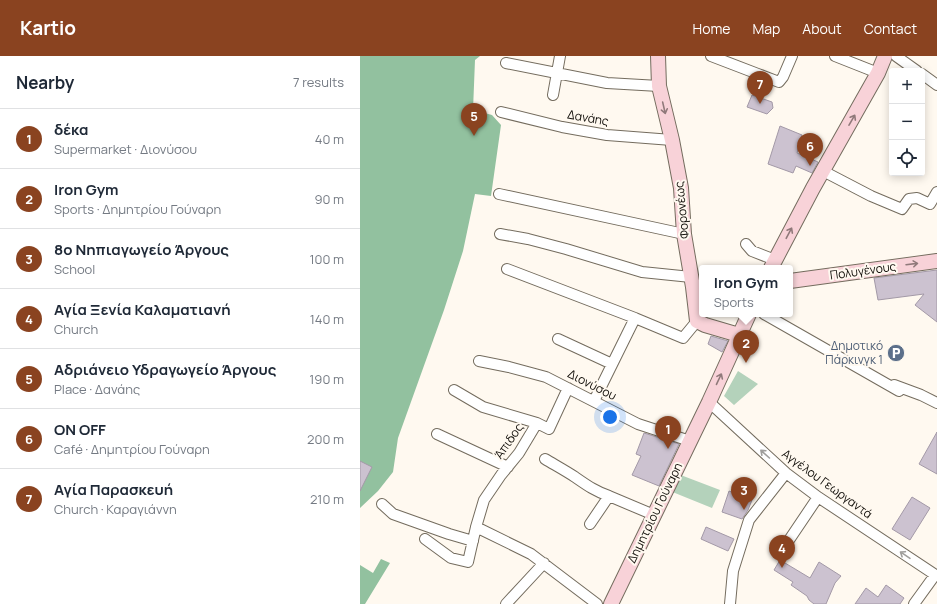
<!DOCTYPE html>
<html lang="en">
<head>
<meta charset="utf-8">
<style>
  :root { --surface:#fff; --page:#f2f2f3; --text:#1f2937; --muted:#747a83; --line:#e0e1e3; --accent:#8a4320 }
  body { margin:0; font-family:Manrope,sans-serif; background:var(--page); color:var(--text) }
  .controls { position:absolute; right:12px; top:12px; display:grid; overflow:hidden; border-radius:4px; box-shadow:0 2px 10px #0003 }
  .controls button { width:36px; height:36px; display:grid; place-items:center; padding:0; border:0; border-bottom:1px solid var(--line); background:var(--surface); color:var(--text); font:20px sans-serif }
  .you { position:absolute; left:250px; top:361px; width:14px; height:14px; margin:-10px; border:3px solid #fff; border-radius:50%; background:#1a73e8; box-shadow:0 0 0 6px #1a73e833 }
  .badge { display:grid; place-items:center; width:26px; height:26px; border-radius:50%; background:var(--accent); color:#fff; font-size:13px; font-weight:700 }
  .pin { position:absolute; translate:-50% -33px; filter:drop-shadow(0 1px 2px #0008) }
  .pin::after { content:''; position:absolute; top:21px; width:14px; height:12px; background:inherit; clip-path:polygon(0 0,100% 0,50% 100%) }
  .popup { position:absolute; left:339px; top:209px; width:94px; height:52px; box-sizing:border-box; display:grid; place-content:center; border-radius:4px; background:var(--surface); filter:drop-shadow(0 1px 3px #0005); font-size:13px; white-space:nowrap; color:var(--muted) }
  .popup b { font-size:15px; color:var(--text) }
  .popup::after { content:''; position:absolute; left:50%; top:100%; margin-left:-8px; border:8px solid transparent; border-top-color:var(--surface) }
  .list { margin:0; padding:0; list-style:none }
  h2 { display:flex; justify-content:space-between; align-items:center; height:52px; margin:0; padding:0 16px; font-size:17px }
  h2 small { font-size:13px; font-weight:400; color:var(--muted) }
  .list li { display:grid; grid-template-columns:26px 1fr auto; gap:12px; align-items:center; box-sizing:border-box; height:60px; padding:0 16px; border-top:1px solid var(--line) }
  .list b { display:block; font-size:15px; white-space:nowrap }
  .list p { margin:0; font-size:13px; white-space:nowrap; color:var(--muted) }
  .list em { font-size:13px; font-style:normal; color:var(--muted) }
  .icon { flex:none; width:22px; height:22px; fill:none; stroke:currentColor; stroke-width:2; stroke-linecap:round; stroke-linejoin:round }
  .map { position:relative; flex:none; width:577px; height:548px; overflow:hidden }
  header { display:flex; align-items:center; gap:24px; box-sizing:border-box; height:56px; padding:0 20px; background:var(--accent); color:#fff }
  header strong { font-size:19px }
  nav { display:flex; gap:22px; margin-inline-start:auto; font-size:14px }
  main { display:flex }
  aside { flex:1; background:var(--surface) }
  .map>svg:first-child { display:block }
  .green { fill:#b4d2bb }
  .forest { fill:#92c19f }
  .building { fill:#ccc2d0; stroke:#a399a7 }
  .lines { fill:none; stroke-linecap:round; stroke-linejoin:round }
  .street-casing { stroke:#746c5e; stroke-width:12 }
  .secondary-casing { stroke:#746c5e; stroke-width:16 }
  .street { stroke:#fff; stroke-width:10 }
  .secondary { stroke:#f8d2d8; stroke-width:14 }
  .oneway { stroke:#90797a }
  .oneway2 { stroke:#9f9e9c }
  .labels { text-anchor:middle; stroke-width:4; stroke-linejoin:round; paint-order:stroke }
  .street-label { font-size:12px; fill:#100d08; stroke:#fff9f0 }
  .service-label { font-size:12px; fill:#4e5e75; stroke:#fff9f0; text-anchor:end }
</style>
</head>
<body>
<header>
<strong>Kartio</strong>
<nav><a>Home</a><a>Map</a><a>About</a><a>Contact</a></nav>
</header>
<main>
<aside>
<h2>Nearby<small>7 results</small></h2>
<ul class="list">
<li><span class="badge">1</span><div><b>δέκα</b><p>Supermarket · Διονύσου</p></div><em>40 m</em></li>
<li><span class="badge">2</span><div><b>Iron Gym</b><p>Sports · Δημητρίου Γούναρη</p></div><em>90 m</em></li>
<li><span class="badge">3</span><div><b>8ο Νηπιαγωγείο Άργους</b><p>School</p></div><em>100 m</em></li>
<li><span class="badge">4</span><div><b>Αγία Ξενία Καλαματιανή</b><p>Church</p></div><em>140 m</em></li>
<li><span class="badge">5</span><div><b>Αδριάνειο Υδραγωγείο Άργους</b><p>Place · Δανάης</p></div><em>190 m</em></li>
<li><span class="badge">6</span><div><b>ON OFF</b><p>Café · Δημητρίου Γούναρη</p></div><em>200 m</em></li>
<li><span class="badge">7</span><div><b>Αγία Παρασκευή</b><p>Church · Καραγιάννη</p></div><em>210 m</em></li>
</ul>
</aside>
<div class="map">
<svg width="577" height="548" viewBox="0 0 577 548">
  <rect width="100%" height="100%" fill="#fff9f0"/>
  <path class="green" d="M 378,315 L 398,328 L 374,349 L 364,340 Z
    M 318,418 L 360,434 L 352,452 L 310,435 Z"/>
  <path class="forest" d="M 0,0 L 120,0 L 115,4 L 113,54 L 132,59 L 141,69 L 131,140 L 115,138 L 103,195 L 84,254 L 38,382 L 33,416 L 18,435 L 0,452 Z
    M 21,503 L 30,507 L 5,548 L 0,548 L 0,509 L 13,517 Z"/>
  <path class="building" d="M 392,39 L 412,46 L 413,52 L 407,58 L 387,51 Z
    M 420,70 L 442,79 L 437,97 L 458,106 L 452,117 L 436,110 L 433,117 L 408,108 Z
    M 577,214 L 577,266 L 555,249 L 564,238 L 518,244 L 514,222 Z
    M 351,280 L 368,285 L 362,296 L 348,288 Z
    M 577,376 L 577,418 L 559,408 Z
    M 284,377 L 319,388 L 299,430 L 272,419 L 281,400 L 276,398 Z
    M 0,405 L 12,411 L 0,435 Z
    M 369,435 L 392,444 L 388,454 L 382,463 L 362,456 Z
    M 552,441 L 570,452 L 550,484 L 532,473 Z
    M 346,471 L 374,483 L 368,495 L 341,483 Z
    M 420,504 L 450,522 L 459,506 L 481,520 L 475,527 L 466,548 L 454,548 L 449,544 L 447,540 L 431,529 L 433,526 L 414,514 Z
    M 526,529 L 544,542 L 540,548 L 495,548 L 506,532 L 518,541 Z"/>
  <g class="lines">
    <defs>
      <path id="street" d="M 351,0 L 398,18 L 419,26 L 423,21 L 432,0
        M 475,0 L 518,17
        M 536,0 L 557,15
        M 146,7 L 247,27 L 299,30
        M 562,18 L 577,29
        M 193,39 L 200,0
        M 141,56 L 202,71 L 247,79 L 312,84
        M 463,115 L 511,140 L 542,153 L 549,143 L 557,142 L 570,148 L 577,136
        M 139,138 L 324,178
        M 140,178 L 168,183 L 206,193 L 282,216 L 331,221
        M 386,188 L 392,195 L 415,204
        M 147,213 L 275,262
        M 404,258 L 539,335
        M 198,283 L 252,308
        M 119,305 L 149,311 L 186,321 L 278,368 L 330,385
        M 534,329 L 561,339 L 577,347
        M 94,334 L 123,351 L 177,367
        M 234,345 L 275,262 L 323,282 L 337,265
        M 349,346 L 426,417 L 458,441 L 577,520
        M 77,378 L 148,411
        M 185,403 C 195,409 206,415 215,421 C 228,430 235,435 249,440
        M 22,448 L 33,458 L 89,478 L 113,485
        M 230,468 L 249,440 L 294,459
        M 116,471 L 171,498 L 237,548
        M 65,483 L 91,502 L 108,506 L 116,471 L 124,444 L 141,419 L 159,397 L 177,367 L 189,373 L 208,332
        M 421,496 L 458,441
        M 146,548 L 184,507
        M 370,548 L 373,515 L 389,464 L 426,417
        M 554,548 L 575,519"/>
      <path id="secondary" d="M 298,0 L 299,30 L 312,84 L 321,132 L 324,178 L 333,231 L 337,265 L 345,269 L 379,279
        M 411,212 L 453,132 L 518,17 L 525,0
        M 430,225 L 577,205
        M 251,548 L 349,346 L 389,258"/>
    </defs>
    <use href="#street" class="street-casing"/>
    <use href="#secondary" class="secondary-casing"/>
    <use href="#street" class="street"/>
    <use href="#secondary" class="secondary"/>
  </g>
  <defs><path id="oneway-shaft" d="M-6 0H5M1.5-3L5.5 0L1.5 3" fill="none" stroke-width="1.6" stroke-linecap="round" stroke-linejoin="round"/></defs>
  <g class="oneway">
    <use href="#oneway-shaft" transform="translate(304 52) rotate(77)"/>
    <use href="#oneway-shaft" transform="translate(492 64) rotate(-60)"/>
    <use href="#oneway-shaft" transform="translate(429 177) rotate(-62)"/>
    <use href="#oneway-shaft" transform="translate(552 208) rotate(-7)"/>
    <use href="#oneway-shaft" transform="translate(359 323) rotate(-65)"/>
  </g>
  <g class="oneway2">
    <use href="#oneway-shaft" transform="translate(405 398) rotate(-138)"/>
    <use href="#oneway-shaft" transform="translate(545 499) rotate(-146)"/>
  </g>
  <defs>
    <symbol id="parking-disc" viewBox="-11 -11 22 22"><circle r="9.5" fill="#5c6f8a" stroke="#fff9f0"/><path d="M-3.5-5.5H1a3.5 3.5 0 0 1 0 7H-1V5.5H-3.5ZM-1-3.4V-.6H.8a1.4 1.4 0 0 0 0-2.8Z" fill="#fff"/></symbol>
  </defs>
  <g fill-rule="evenodd">
    <use href="#parking-disc" x="526" y="287" width="20" height="20"/>
  </g>
  <g class="labels">
    <g class="street-label">
      <text transform="translate(228 62) rotate(10)" y="4">Δανάης</text>
      <text transform="translate(322 154) rotate(-96)" y="4">Φορονέως</text>
      <text transform="translate(503 215) rotate(-8)" y="4">Πολυγένους</text>
      <text transform="translate(232 329) rotate(27)" y="4">Διονύσου</text>
      <text transform="translate(149 385) rotate(-55)" y="4">Άπιδος</text>
      <text transform="translate(467 428) rotate(36)" y="4">Αγγέλου Γεωργαντά</text>
      <text transform="translate(295 457) rotate(-64)" y="4">Δημητρίου Γούναρη</text>
    </g>
    <g class="service-label">
      <text x="523" y="294">Δημοτικό<tspan x="523" dy="14">Πάρκινγκ 1</tspan></text>
    </g>
  </g>
</svg>
<div class="controls">
<button>+</button>
<button>−</button>
<button><svg class="icon" aria-label="locate" viewBox="0 0 24 24"><circle cx="12" cy="12" r="6"/><path d="M12 2v4M12 18v4M2 12h4M18 12h4"/></svg></button>
</div>
<div class="you"></div>
<div class="pin badge" style="left:308px;top:393px">1</div>
<div class="pin badge" style="left:386px;top:307px">2</div>
<div class="popup"><b>Iron Gym</b>Sports</div>
<div class="pin badge" style="left:384px;top:454px">3</div>
<div class="pin badge" style="left:422px;top:512px">4</div>
<div class="pin badge" style="left:114px;top:80px">5</div>
<div class="pin badge" style="left:450px;top:110px">6</div>
<div class="pin badge" style="left:400px;top:48px">7</div>
</div>
</main>
</body>
</html>
